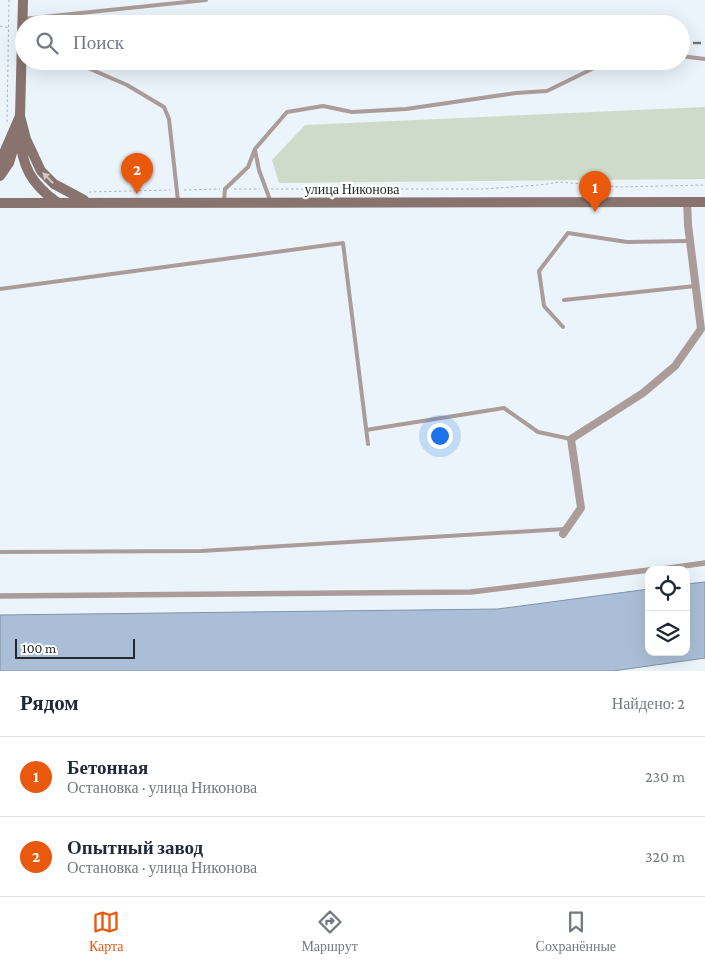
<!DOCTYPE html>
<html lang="ru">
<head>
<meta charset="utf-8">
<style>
  :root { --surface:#fff; --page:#f2f2f3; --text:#1f2937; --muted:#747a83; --line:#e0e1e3; --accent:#ea580c }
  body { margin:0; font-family:"Crimson Pro",serif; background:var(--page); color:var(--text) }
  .controls { position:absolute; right:15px; bottom:15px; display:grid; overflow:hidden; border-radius:10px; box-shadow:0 5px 20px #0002 }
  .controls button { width:45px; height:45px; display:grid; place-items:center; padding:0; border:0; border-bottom:1px solid var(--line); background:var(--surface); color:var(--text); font:25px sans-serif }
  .scale { position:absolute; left:15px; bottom:12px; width:120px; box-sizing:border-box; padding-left:5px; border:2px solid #25292b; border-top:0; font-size:14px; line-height:18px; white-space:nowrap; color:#25292b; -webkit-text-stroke:4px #fff; paint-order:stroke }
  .you { position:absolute; left:439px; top:435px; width:18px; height:18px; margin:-12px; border:4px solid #fff; border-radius:50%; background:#1a73e8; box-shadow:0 0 0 8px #1a73e833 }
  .badge { display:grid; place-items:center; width:32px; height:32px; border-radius:50%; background:var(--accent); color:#fff; font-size:16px; font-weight:700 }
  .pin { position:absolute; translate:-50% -41px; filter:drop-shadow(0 1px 2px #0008) }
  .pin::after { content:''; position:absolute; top:26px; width:18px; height:15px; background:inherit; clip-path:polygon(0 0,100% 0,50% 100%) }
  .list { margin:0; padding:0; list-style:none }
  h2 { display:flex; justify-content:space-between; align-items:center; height:65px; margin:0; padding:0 20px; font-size:21px }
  h2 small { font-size:16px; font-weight:400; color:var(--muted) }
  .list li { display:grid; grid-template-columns:32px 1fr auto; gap:15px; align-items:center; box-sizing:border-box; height:80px; padding:0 20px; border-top:1px solid var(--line) }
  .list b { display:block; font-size:19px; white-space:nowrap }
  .list p { margin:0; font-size:16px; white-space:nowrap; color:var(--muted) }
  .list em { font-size:16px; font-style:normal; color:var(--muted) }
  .icon { flex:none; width:28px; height:28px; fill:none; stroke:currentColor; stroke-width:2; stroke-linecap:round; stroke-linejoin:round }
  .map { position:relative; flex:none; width:705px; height:671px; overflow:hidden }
  .search { position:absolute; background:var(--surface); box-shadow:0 5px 20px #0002; left:15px; right:15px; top:15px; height:55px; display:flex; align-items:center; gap:12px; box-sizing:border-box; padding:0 18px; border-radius:28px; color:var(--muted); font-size:19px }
  .sheet { height:225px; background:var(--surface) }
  nav { display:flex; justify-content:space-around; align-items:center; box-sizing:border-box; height:70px; border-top:1px solid var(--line); background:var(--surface); font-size:14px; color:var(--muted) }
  nav a { display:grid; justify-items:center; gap:2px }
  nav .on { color:var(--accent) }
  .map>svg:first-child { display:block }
  .green { fill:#cedbc8 }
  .water { fill:#aabfd7; stroke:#8292a3 }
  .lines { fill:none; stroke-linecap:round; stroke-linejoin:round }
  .path { stroke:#adb5ba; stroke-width:1; stroke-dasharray:2.5 2.5; stroke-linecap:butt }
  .service { stroke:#ab9c99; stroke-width:4 }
  .pedestrian { stroke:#ab9c99; stroke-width:5.5 }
  .minor { stroke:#ab9c99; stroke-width:8 }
  .secondary { stroke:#89736e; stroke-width:10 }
  .rail { stroke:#6f7579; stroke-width:2.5; stroke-dasharray:8 4; stroke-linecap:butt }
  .oneway { fill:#d0c7c5 }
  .labels { text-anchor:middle; stroke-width:4.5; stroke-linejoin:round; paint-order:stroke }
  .street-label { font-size:14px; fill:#25292b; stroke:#fff }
</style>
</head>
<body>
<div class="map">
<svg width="705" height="671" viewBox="0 0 705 671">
  <rect width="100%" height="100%" fill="#ebf4fb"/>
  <path class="green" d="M 705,107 L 705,179 L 279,183 L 272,160 L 305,125 Z"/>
  <path class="water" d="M 705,582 L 705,658 L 613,671 L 0,671 L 0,615 L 498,609 L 649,589 L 649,652 L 686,652 L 686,584 Z"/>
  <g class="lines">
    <path class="path" d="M 0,26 L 9,28
      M 7,122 L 9,0
      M 234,189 L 260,189
      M 271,189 L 483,189 L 540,185 L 559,182 L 619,187 L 705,185
      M 184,190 L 220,189
      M 89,192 L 170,190"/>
    <path class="service" d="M 23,19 L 206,0
      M 681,56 L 705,59
      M 72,61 L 127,85 L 164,107 L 169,119 L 178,201
      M 255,150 L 259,170 L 270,200
      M 224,201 L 225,189 L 248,167 L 255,149 L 287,112 L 323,106 L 352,112 L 406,109 L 516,93 L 547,91 L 594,68 L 624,61
      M 0,289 L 343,243 L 368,444
      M 564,300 L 695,286
      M 563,327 L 544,306 L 539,271 L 568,233 L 627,242 L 690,241
      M 366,430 L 504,408 L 538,432 L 571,439
      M 0,552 L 201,551 L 565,529"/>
    <path class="pedestrian" d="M 655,570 L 705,563
      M 0,596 L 471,592 L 649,570"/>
    <path class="minor" d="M 563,534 L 581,508 L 571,439 L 643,393 L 675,366 L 701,329 L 688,225 L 687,202"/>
    <path class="secondary" d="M 23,0 L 20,116 L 26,139 L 41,171 L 54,184 L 84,200
      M 20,134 C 21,166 32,185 58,203
      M 0,162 L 20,116
      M 0,176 L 9,163 L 17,136
      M 0,203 L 705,202"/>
    <path class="rail" d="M 681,43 L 705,43
      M 439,68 L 463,61"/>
  </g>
  <defs><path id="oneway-solid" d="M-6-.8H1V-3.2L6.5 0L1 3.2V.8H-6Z" transform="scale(1.25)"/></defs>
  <use class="oneway" href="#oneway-solid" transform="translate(48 178) rotate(-134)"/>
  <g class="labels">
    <g class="street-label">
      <text x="352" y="194">улица Никонова</text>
    </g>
  </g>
</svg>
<div class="controls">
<button><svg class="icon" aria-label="locate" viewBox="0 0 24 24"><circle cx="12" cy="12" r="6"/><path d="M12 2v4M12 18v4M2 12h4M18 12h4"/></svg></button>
<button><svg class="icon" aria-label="layers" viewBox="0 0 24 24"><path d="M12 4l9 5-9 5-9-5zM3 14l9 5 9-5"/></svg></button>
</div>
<div class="scale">100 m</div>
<div class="you"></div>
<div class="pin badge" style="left:595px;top:212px">1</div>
<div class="pin badge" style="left:137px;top:194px">2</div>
<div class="search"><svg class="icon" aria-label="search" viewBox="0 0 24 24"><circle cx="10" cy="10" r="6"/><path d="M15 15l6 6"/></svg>Поиск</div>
</div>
<section class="sheet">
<h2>Рядом<small>Найдено: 2</small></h2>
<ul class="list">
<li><span class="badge">1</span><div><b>Бетонная</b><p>Остановка · улица Никонова</p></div><em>230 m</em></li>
<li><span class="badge">2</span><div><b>Опытный завод</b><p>Остановка · улица Никонова</p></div><em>320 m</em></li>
</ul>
</section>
<nav>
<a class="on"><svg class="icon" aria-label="map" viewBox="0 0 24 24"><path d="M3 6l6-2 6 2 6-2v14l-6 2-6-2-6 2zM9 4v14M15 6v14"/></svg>Карта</a>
<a><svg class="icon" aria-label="directions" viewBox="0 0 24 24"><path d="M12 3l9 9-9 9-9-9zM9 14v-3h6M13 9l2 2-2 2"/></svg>Маршрут</a>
<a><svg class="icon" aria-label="saved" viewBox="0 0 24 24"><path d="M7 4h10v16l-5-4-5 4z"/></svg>Сохранённые</a>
</nav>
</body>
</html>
